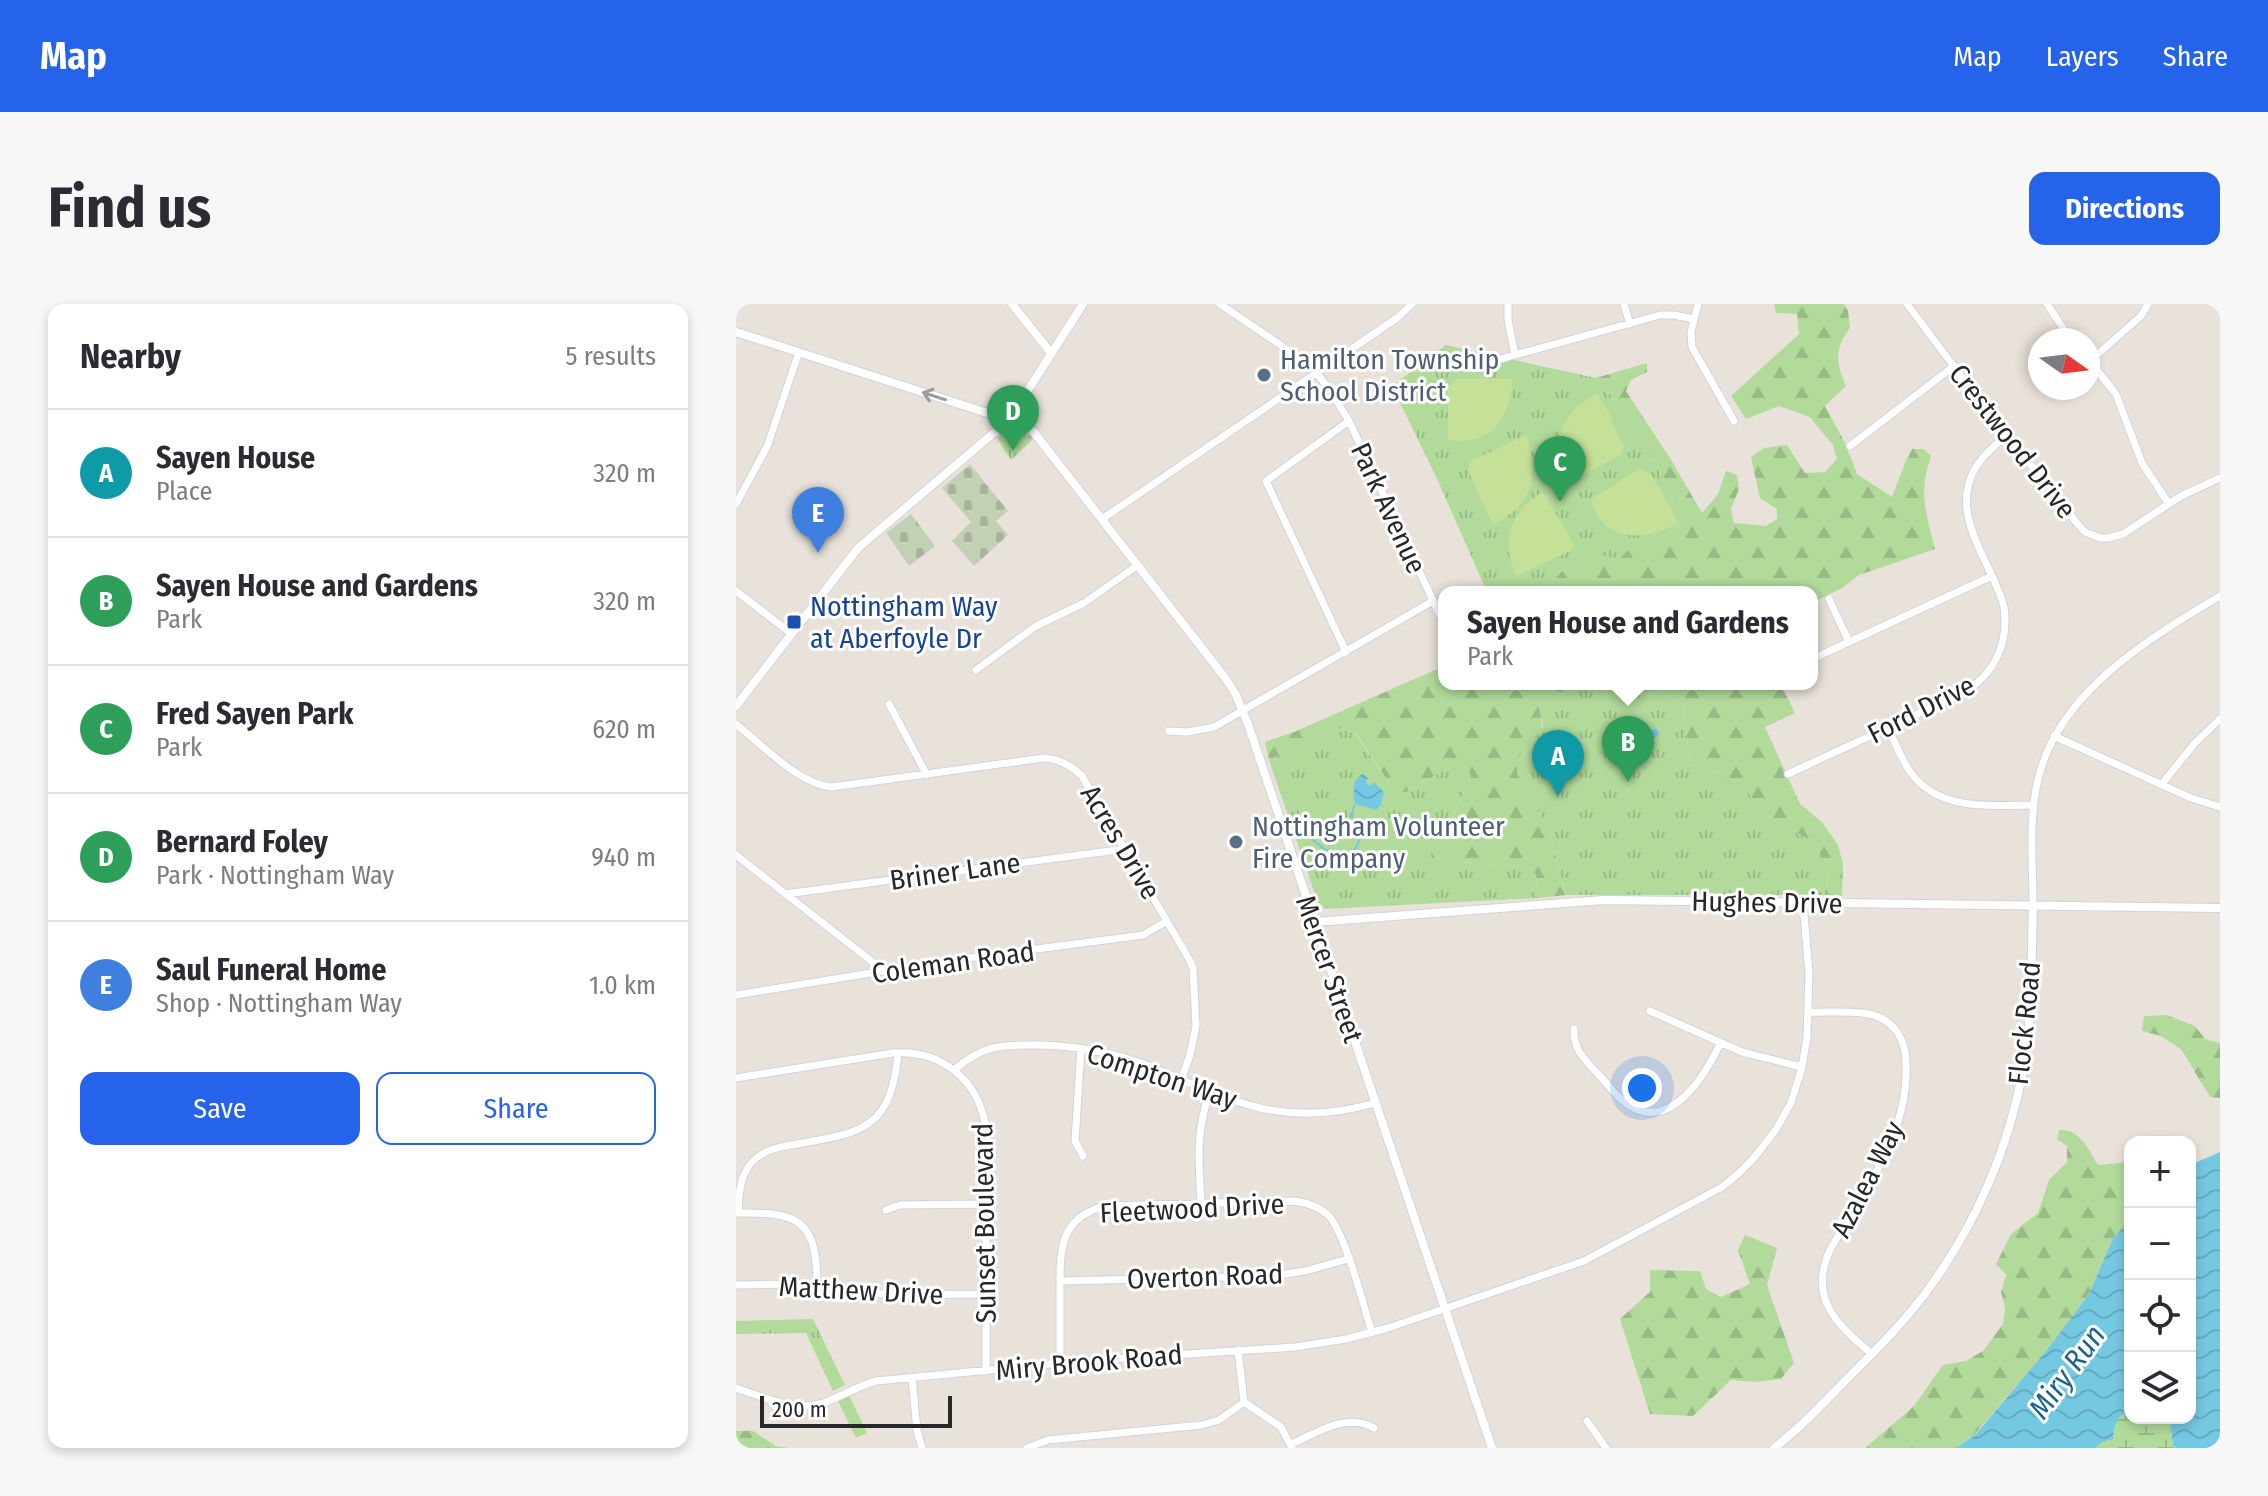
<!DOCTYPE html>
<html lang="en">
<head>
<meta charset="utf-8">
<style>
  :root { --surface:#fff; --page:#f7f7f7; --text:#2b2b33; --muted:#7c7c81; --line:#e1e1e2; --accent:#2563eb }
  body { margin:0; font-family:"Fira Sans Condensed",sans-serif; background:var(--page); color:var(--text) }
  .controls { position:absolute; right:24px; bottom:24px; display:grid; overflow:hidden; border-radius:16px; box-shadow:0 4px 12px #0003 }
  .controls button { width:72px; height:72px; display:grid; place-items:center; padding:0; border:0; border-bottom:2px solid var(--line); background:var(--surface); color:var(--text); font:40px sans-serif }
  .compass { position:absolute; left:1292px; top:24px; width:72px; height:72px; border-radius:50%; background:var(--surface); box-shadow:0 4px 12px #0003; rotate:104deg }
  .scale { position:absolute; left:24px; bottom:20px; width:192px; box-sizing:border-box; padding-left:8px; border:4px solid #272727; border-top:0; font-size:22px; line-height:28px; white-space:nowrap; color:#272727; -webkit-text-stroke:6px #fff; paint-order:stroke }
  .you { position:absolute; left:906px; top:784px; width:28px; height:28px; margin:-20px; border:6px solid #fff; border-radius:50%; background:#1a73e8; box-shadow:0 0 0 12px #1a73e833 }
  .badge { display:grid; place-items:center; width:52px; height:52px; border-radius:50%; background:var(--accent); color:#fff; font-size:26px; font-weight:700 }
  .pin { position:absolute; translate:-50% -66px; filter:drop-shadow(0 2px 4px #0008) }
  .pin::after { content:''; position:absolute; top:42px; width:28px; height:24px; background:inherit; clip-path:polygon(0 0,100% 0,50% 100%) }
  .popup { position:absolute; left:702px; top:282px; width:380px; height:104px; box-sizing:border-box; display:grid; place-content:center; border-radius:16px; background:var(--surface); filter:drop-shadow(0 2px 6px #0005); font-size:26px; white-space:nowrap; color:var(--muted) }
  .popup b { font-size:30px; color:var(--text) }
  .popup::after { content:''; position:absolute; left:50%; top:100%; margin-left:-16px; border:16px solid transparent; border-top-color:var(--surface) }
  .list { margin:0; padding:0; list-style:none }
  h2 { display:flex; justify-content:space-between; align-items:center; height:104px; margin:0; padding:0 32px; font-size:34px }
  h2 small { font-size:26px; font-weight:400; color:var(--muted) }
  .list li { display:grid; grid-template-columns:52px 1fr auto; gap:24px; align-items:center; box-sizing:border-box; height:128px; padding:0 32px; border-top:2px solid var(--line) }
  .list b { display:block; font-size:30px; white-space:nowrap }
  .list p { margin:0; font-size:26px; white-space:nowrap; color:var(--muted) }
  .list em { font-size:26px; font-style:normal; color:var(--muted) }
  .actions { display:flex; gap:16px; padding:24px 32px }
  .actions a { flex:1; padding:18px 0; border:2px solid var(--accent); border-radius:16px; text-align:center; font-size:28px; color:var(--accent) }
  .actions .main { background:var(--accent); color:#fff }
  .icon { flex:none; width:44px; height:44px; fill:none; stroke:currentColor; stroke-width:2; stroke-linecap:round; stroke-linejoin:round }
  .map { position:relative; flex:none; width:1484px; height:1144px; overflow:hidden; border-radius:16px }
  header { display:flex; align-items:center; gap:48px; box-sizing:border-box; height:112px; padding:0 40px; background:var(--accent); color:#fff }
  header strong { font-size:38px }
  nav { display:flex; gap:44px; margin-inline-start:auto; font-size:28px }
  .intro { display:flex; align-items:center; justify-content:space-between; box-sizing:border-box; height:192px; padding:0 48px }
  h1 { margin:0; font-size:56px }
  .button { padding:20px 36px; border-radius:16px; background:var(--accent); color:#fff; font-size:28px; font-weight:700 }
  main { display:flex; gap:48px; padding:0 48px }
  aside { flex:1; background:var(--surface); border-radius:16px; box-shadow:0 4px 12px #0003 }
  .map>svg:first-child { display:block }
  .grass { fill:url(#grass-tufts) }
  .forest { fill:url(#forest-firs) }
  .wetland { fill:url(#wetland-marsh) }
  .cemetery { fill:url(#cemetery-stones) }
  .pitch { fill:#c4e197 }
  .water { fill:url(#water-waves) }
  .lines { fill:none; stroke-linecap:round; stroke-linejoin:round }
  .stream { stroke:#75c8e2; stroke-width:2 }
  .minor-casing { stroke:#cfd3df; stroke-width:9 }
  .tertiary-casing { stroke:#cfd3df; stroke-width:10 }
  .minor { stroke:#fff; stroke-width:7 }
  .tertiary { stroke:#fff; stroke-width:8 }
  .oneway { stroke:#9e9e9e }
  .service-dot { fill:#5c6f8a; stroke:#fff; stroke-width:3 }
  .transit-dot { fill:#1a4fb4; stroke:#fff; stroke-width:3 }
  .labels { text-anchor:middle; stroke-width:6; stroke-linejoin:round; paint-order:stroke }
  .service-label { font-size:28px; fill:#4e5e75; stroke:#fff; text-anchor:start }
  .street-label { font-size:28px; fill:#272727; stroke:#fff }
  .transit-label { font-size:28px; fill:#164399; stroke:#fff; text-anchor:start }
  .water-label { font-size:30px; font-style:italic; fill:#196589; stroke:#fff }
</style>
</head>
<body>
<header>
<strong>Map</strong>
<nav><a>Map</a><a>Layers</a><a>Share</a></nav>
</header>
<div class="intro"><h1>Find us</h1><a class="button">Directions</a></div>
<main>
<aside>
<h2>Nearby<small>5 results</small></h2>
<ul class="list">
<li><span class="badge" style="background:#0f9aa8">A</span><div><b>Sayen House</b><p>Place</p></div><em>320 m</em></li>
<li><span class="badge" style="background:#2e9e5b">B</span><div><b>Sayen House and Gardens</b><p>Park</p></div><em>320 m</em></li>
<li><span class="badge" style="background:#2e9e5b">C</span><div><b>Fred Sayen Park</b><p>Park</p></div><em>620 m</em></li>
<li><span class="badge" style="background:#2e9e5b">D</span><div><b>Bernard Foley</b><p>Park · Nottingham Way</p></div><em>940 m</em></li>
<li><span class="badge" style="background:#3f7fe0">E</span><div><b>Saul Funeral Home</b><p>Shop · Nottingham Way</p></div><em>1.0 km</em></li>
</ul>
<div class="actions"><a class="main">Save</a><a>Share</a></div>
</aside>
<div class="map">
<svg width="1484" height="1144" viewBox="0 0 1484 1144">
  <defs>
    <pattern id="grass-tufts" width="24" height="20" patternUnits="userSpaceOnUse" patternTransform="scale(2)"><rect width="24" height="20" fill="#b2db9b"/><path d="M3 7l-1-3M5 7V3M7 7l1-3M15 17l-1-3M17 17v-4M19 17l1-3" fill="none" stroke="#99bc86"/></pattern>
    <pattern id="forest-firs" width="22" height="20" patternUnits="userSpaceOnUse" patternTransform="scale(2)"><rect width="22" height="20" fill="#b2db9b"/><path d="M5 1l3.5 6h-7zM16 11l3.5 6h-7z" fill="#99bc86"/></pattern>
    <pattern id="wetland-marsh" width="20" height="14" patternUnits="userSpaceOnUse" patternTransform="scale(2)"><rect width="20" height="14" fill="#b2db9b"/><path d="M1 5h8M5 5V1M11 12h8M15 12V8" fill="none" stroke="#99bc86"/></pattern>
    <pattern id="cemetery-stones" width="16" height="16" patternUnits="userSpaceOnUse" patternTransform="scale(2)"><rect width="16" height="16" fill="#c2d1b3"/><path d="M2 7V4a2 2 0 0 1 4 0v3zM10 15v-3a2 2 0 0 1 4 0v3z" fill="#a7b39a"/></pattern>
    <pattern id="water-waves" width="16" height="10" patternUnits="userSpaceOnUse" patternTransform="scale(2)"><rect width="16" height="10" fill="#75c8e2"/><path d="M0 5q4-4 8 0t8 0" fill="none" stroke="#65acc2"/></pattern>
  </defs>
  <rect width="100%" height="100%" fill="#e8e2da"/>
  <path class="grass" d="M 710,41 L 860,74 L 908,131 L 947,220 L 924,233 L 897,242 L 881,257 L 833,261 L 804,288 L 751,288 L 702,177 L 656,82 Z
    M 275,123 L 298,134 L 275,156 L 261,134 Z
    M 850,380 L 914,380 L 947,401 L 954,460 L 985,470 L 1010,485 L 1022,503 L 1041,518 L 1074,536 L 1092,561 L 1091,591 L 830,591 L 813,527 L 781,469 L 784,444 L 807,423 L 803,401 L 812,386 L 833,388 Z
    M 601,424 L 619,429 L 659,488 L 670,488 L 710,465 L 730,462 L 735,472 L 715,517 L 695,547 L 701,561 L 716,556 L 738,560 L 788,562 L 796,565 L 800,571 L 802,594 L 589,605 L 582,599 L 533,456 Z
    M 77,1015 L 109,1081 L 97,1087 L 70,1029 L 0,1030 L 0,1017 Z
    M 113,1091 L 131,1129 L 120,1134 L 102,1097 Z"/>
  <path class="forest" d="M 1038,0 L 1108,0 L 1112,7 L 1114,24 C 1098,45 1100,58 1110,82 L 1089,102 L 1109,139 L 1121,170 L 1156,193 L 1169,159 L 1176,145 L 1188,145 L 1195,152 C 1182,189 1190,208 1199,245 L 1123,271 L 1106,284 L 1076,299 L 1076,288 L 804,288 L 833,261 L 871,251 L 881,257 L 896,242 L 924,233 L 947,220 L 908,131 L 860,74 L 911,59 L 911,68 L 895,76 L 890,87 L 934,154 L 966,209 L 982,190 L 990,167 L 1001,171 L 1003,185 L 995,205 L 998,219 L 1030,222 L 1041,215 L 1041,205 L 1024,194 L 1015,153 L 1028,144 L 1051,141 L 1069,169 L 1089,168 L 1101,155 L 1097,141 L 1074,113 L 1043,102 L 1010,115 L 995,92 L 1063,30 L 1061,10 L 1040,9 Z
    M 708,362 L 708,380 L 873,380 L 850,380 L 833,388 L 812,387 L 803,401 C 808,430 809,429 784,445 L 781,469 L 813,527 L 830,591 L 802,594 L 800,571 L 796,565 L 788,562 L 738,560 L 716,556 L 701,561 L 696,558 L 695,547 L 715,517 L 735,472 L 730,462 L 710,465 L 670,488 L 659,488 L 620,429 L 602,424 L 533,456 L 529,438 L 558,428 Z
    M 914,380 L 1045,380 L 1059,409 L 1029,423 L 1064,500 L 1086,518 L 1102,541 L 1107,560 L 1106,592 L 1091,591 L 1092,561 L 1074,536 L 1041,518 L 1022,503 L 1010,485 L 985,470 L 954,460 L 947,401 Z
    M 1430,711 L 1459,722 L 1469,735 L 1484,739 L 1484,794 L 1474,793 L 1445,745 L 1425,732 L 1406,727 L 1408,712 Z
    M 1323,826 C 1344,825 1352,844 1362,861 L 1394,858 L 1394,914 L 1376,936 L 1353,990 L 1313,1043 L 1239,1130 L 1220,1144 L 1129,1144 L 1178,1102 L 1207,1061 L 1230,1057 L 1247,1047 L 1267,1020 L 1269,1004 L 1265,988 L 1270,971 L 1260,960 L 1275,930 L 1302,909 L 1313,876 L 1331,858 L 1331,842 L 1321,835 Z
    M 1009,931 L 1041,944 L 1031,981 L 1058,1059 L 1045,1075 L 1018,1078 L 995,1076 L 957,1112 L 914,1110 L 884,1015 L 914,988 L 914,966 L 964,967 L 970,985 L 985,993 L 1014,980 L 1002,946 Z
    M 0,1127 L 17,1127 L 40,1142 L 53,1144 L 0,1144 Z"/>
  <path class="wetland" d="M 1388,1110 L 1394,1114 L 1433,1114 L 1437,1141 L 1440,1144 L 1359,1144 L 1377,1127 L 1382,1113 Z"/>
  <path class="cemetery" d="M 234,160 L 272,207 L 260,217 L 272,231 L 238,262 L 216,237 L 235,218 L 206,184 Z
    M 175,210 L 199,242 L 173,262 L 150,229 Z"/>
  <path class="pitch" d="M 721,75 L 776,75 C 777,113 752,143 712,136 L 712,84 Z
    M 861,89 L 877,116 L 875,117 L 888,143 L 885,150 L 834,180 C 813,140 822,111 861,89 Z
    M 790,131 C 803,172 798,200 757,221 L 732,166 L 735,157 Z
    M 905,165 L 915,170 L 943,219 C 911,237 865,240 855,195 L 882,179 L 893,170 Z
    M 807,188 L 838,240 L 836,246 L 781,272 C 763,240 775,205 807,188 Z"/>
  <path class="water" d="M 899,412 L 906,417 L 910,426 L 921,425 L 923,430 L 922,432 L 912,436 L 910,445 L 897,450 L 894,448 L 893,442 L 899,430 C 895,423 888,421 894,413 Z
    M 627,470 L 632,474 L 630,479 L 635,482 L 638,478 L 648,488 L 645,501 L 640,506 L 623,501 L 618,497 C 618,485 615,476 627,470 Z
    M 1484,848 L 1484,1144 L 1440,1144 L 1437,1141 L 1433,1114 L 1454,1114 L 1454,861 Z
    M 1394,914 L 1394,1114 L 1406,1114 L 1393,1114 L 1388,1110 L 1383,1113 L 1377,1127 L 1377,1135 L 1366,1138 L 1359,1144 L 1220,1144 L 1240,1130 L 1313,1043 L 1353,990 L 1376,936 Z"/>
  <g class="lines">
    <path class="stream" d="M 574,533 C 588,547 613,564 623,537 C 620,525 612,510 620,499"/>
    <defs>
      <path id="minor" d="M 484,0 L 574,61 L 594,86 L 613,117 L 708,320
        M 772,0 L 772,16 L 779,51
        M 888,0 L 894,20
        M 962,0 L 955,28 L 956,43 L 998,117
        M 1171,0 L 1277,141 L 1320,189 L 1339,217 L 1349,228 L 1364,234 L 1372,234 L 1387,230 L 1445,192 L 1484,174
        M 1311,0 L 1335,36
        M 1352,55 L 1380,90 L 1406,159 L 1433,200
        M 761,56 L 924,11 L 938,11 L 958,15
        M 1354,57 L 1405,12 L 1412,0
        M 1114,142 L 1218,62
        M 0,200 L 31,143 L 63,48
        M 366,215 L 661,14 L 676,0
        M 0,287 L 56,330
        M 1093,295 L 1113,338
        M 610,348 L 530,177 L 613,117
        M 1076,355 L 1256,272
        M 240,366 L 300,322 L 348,299 L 402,261
        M 153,400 L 191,471
        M 0,420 C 25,440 64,481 96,483 L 308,454 C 324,455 335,461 346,472 L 453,655 L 457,664 L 460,722 L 454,751 L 445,776
        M 1152,424 C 1159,438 1165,455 1175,469 C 1204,508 1255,501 1298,501
        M 433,427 L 451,428 L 478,423 L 697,297
        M 1318,432 L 1455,494 L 1484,503
        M 1052,470 L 1227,389 C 1259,370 1273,339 1268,303 C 1256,257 1211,211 1240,163 C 1248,150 1260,141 1270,131
        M 1425,481 L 1459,439 L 1484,415
        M 0,551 L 148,667
        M 49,590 L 389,545
        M 1297,601 C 1297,563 1293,523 1300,485 C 1316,392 1409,337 1484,292
        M 0,691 L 203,658 L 407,631 L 431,617
        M 914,707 L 1006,748 L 1066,763
        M 1072,708 C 1093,709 1127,705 1145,714 C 1163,723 1170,741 1170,760 C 1173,829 1129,887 1095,944 C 1071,993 1100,1020 1136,1050
        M 838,725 C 837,747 850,757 864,772 C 873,782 882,795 894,802 C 936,827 969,771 984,740
        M 345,745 L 339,837 L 347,852
        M 218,766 C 246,742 262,741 297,741 C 333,741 370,747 405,759 C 444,774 483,794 524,804 C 563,813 601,810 639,799
        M 0,774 L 157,749 C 206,745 244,777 250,826 L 250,1067
        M 465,900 C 463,855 459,831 474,787
        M 150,906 L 164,901 L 250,900
        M 0,909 C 63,908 81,915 81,982
        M 2,909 C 3,895 3,879 10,867 C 18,851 33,845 50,842 C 120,829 155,831 162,749
        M 324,977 L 536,972 L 569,967 L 612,955
        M 0,981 L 61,980 L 155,991 L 250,990
        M 502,1046 L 508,1098 L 545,1123 L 556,1144
        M 324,1060 C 324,1037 324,1014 324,991 C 324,950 321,913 370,902 L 558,897 C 571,899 582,902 592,911 C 609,928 628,1003 636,1029
        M 176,1074 L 181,1126 L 186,1144
        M 0,1084 C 28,1093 57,1108 87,1099 C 105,1093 121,1082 140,1077 L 346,1057 L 559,1043 L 610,1035 L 652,1024 L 848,957 L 986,883 L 1002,870 L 1017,855 L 1039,827 L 1055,799 L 1066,763 L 1071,733 L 1073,669 L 1067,599
        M 851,1117 L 870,1144
        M 555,1140 C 581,1129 610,1108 638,1124
        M 291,1144 L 312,1136 L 466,1121 L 483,1116 L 508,1098"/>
      <path id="tertiary" d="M 276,0 L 315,49
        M 0,28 L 273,116 L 281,116 L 297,127 L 490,375 L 500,391 L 512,420 L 756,1144
        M 0,402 L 122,244 L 273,116 L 347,0
        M 579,618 L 868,596 L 1484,604
        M 1038,1144 C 1067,1122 1091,1095 1117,1069 C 1143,1043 1169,1017 1191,987 C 1240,921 1274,842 1288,760 C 1297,707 1295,654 1297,601"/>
    </defs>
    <use href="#minor" class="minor-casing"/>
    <use href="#tertiary" class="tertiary-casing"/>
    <use href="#minor" class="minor"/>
    <use href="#tertiary" class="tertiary"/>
  </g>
  <defs><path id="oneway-shaft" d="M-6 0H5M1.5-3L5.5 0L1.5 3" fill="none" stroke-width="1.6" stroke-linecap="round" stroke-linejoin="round" transform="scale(2)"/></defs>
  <use class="oneway" href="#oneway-shaft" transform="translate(198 92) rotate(-162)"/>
  <g class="service-dot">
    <circle cx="528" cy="71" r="8"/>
    <circle cx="500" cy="538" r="8"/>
  </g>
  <rect class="transit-dot" x="50" y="310" width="16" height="16" rx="4"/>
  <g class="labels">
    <g class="service-label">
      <text x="544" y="65">Hamilton Township<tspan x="544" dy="32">School District</tspan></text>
      <text x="516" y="532">Nottingham Volunteer<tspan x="516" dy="32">Fire Company</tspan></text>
    </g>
    <g class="street-label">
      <text transform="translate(1277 137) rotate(52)" y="10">Crestwood Drive</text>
      <text transform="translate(653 204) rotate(65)" y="10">Park Avenue</text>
      <text transform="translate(1185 405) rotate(-27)" y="10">Ford Drive</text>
      <text transform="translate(385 538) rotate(59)" y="10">Acres Drive</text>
      <text transform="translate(219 567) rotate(-8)" y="10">Briner Lane</text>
      <text transform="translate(1031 598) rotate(1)" y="10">Hughes Drive</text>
      <text transform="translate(217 658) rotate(-8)" y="10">Coleman Road</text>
      <text transform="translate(594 665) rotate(71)" y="10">Mercer Street</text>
      <text transform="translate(1288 719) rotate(-84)" y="10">Flock Road</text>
      <text transform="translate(426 772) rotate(18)" y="10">Compton Way</text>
      <text transform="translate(1131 875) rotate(-63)" y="10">Azalea Way</text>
      <text transform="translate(456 904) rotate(-3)" y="10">Fleetwood Drive</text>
      <text transform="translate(248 919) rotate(-91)" y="10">Sunset Boulevard</text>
      <text transform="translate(469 972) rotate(-2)" y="10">Overton Road</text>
      <text transform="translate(125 986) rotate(3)" y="10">Matthew Drive</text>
      <text transform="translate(353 1058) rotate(-5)" y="10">Miry Brook Road</text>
    </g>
    <g class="transit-label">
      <text x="74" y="312">Nottingham Way<tspan x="74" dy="32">at Aberfoyle Dr</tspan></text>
    </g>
    <g class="water-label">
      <text transform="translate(1331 1068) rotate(-54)" y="10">Miry Run</text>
    </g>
  </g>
</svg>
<div class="controls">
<button>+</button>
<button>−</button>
<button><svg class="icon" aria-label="locate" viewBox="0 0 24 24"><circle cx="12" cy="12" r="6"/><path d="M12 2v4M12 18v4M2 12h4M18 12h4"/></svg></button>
<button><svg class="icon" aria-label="layers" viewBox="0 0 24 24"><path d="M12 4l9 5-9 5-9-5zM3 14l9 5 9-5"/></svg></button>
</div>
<svg class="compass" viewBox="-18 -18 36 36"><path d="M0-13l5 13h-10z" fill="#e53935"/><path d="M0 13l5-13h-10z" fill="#7c7c81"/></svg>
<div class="scale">200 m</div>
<div class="you"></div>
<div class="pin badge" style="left:822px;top:492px;background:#0f9aa8">A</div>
<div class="pin badge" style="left:892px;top:478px;background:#2e9e5b">B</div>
<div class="popup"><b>Sayen House and Gardens</b>Park</div>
<div class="pin badge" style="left:824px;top:198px;background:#2e9e5b">C</div>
<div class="pin badge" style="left:277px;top:147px;background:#2e9e5b">D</div>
<div class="pin badge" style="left:82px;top:249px;background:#3f7fe0">E</div>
</div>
</main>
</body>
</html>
